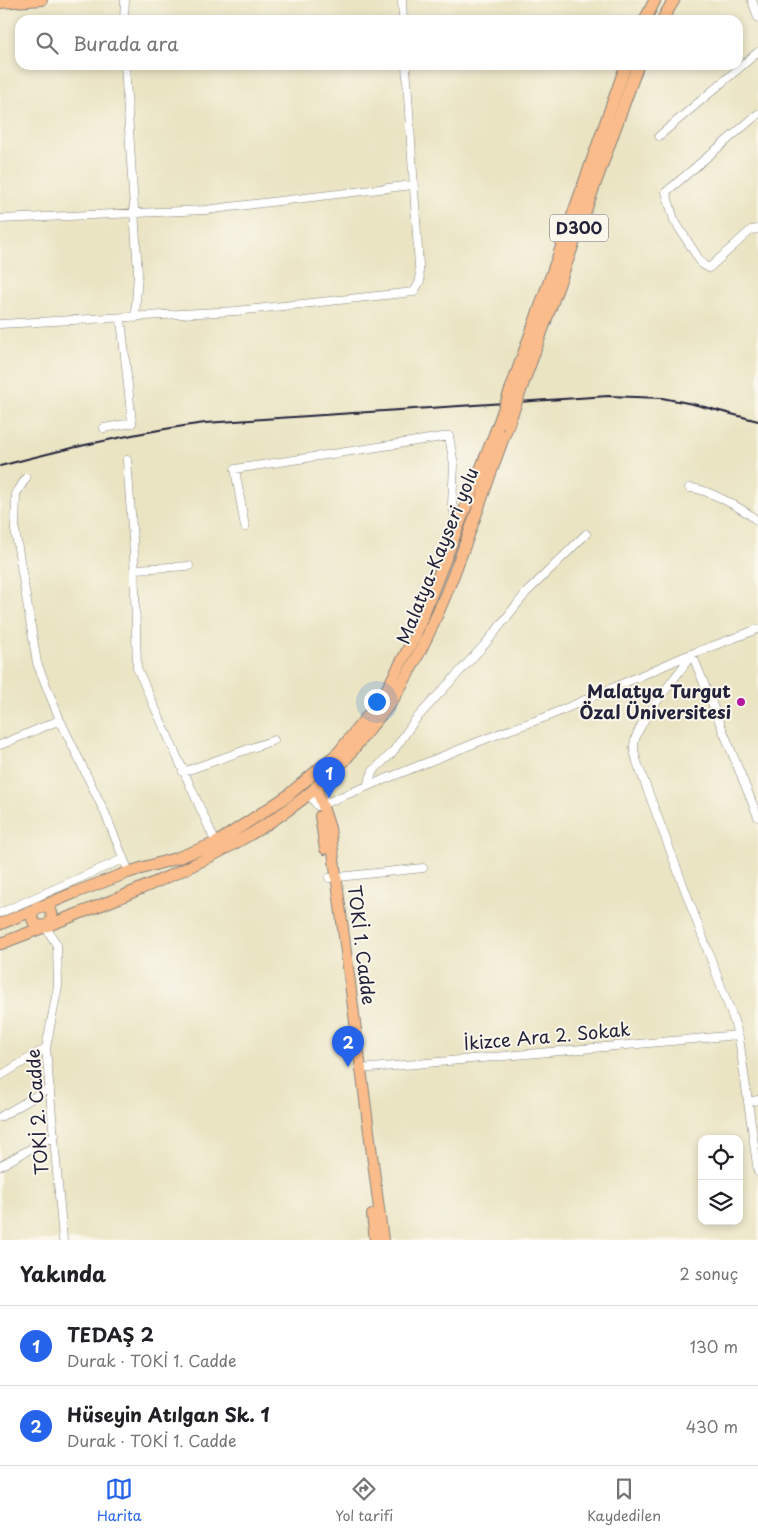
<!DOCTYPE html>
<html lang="tr">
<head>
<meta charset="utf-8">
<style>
  :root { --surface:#fff; --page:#f6f6f6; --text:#202124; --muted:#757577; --line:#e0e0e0; --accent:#2563eb }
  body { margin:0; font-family:"Playpen Sans",sans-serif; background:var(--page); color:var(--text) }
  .controls { position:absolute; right:15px; bottom:15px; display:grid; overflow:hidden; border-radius:10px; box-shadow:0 2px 8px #0003 }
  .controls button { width:45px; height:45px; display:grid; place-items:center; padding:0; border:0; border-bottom:1px solid var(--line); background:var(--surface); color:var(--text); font:25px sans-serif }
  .you { position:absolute; left:376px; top:701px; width:18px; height:18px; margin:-12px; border:4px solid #fff; border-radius:50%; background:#1a73e8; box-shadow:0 0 0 8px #1a73e833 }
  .badge { display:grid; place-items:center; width:32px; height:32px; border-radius:50%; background:var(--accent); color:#fff; font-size:16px; font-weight:700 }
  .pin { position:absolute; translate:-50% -41px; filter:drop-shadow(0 1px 2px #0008) }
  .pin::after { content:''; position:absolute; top:26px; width:18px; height:15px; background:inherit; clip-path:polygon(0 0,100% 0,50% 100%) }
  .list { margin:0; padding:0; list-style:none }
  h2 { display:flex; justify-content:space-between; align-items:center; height:65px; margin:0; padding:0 20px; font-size:21px }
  h2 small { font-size:16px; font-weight:400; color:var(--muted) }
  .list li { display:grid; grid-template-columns:32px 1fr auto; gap:15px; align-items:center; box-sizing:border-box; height:80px; padding:0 20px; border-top:1px solid var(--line) }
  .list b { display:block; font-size:19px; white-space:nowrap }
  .list p { margin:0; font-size:16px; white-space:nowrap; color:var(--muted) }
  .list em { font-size:16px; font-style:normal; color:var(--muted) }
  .icon { flex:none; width:28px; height:28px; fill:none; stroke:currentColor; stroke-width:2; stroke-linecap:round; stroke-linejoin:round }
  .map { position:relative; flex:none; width:758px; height:1240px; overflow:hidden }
  .search { position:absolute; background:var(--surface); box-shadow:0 2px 8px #0003; left:15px; right:15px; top:15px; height:55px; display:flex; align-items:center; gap:12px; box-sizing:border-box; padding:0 18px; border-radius:15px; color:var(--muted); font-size:19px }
  .sheet { height:225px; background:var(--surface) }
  nav { display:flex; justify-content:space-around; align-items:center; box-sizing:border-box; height:70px; border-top:1px solid var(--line); background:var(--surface); font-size:14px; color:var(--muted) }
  nav a { display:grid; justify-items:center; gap:2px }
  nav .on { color:var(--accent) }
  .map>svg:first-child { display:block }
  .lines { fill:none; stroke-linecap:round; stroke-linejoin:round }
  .minor-casing { stroke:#86837f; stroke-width:9 }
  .major-casing { stroke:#86837f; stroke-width:12 }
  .highway-casing { stroke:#86837f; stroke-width:13 }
  .minor { stroke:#fff; stroke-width:8 }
  .major { stroke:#f9bc8a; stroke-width:10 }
  .highway { stroke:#f9bc8a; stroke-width:11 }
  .rail { stroke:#22223b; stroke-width:2 }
  .highway-bridge-casing { stroke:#86837f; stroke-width:13; stroke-linecap:butt }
  .highway-bridge { stroke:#f9bc8a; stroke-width:11 }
  .poi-dot { fill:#b5179e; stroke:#fbf7ec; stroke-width:2 }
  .labels { text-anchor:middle; stroke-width:4; stroke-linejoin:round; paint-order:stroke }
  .shield { fill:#fbf7ec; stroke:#636270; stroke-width:1 }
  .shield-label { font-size:16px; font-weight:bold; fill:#22223b }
  .street-label { font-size:18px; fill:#22223b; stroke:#fbf7ec }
  .poi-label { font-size:18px; font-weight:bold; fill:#22223b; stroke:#fbf7ec; text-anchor:end }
</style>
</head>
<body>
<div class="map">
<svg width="758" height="1240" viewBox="0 0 758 1240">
  <rect width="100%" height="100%" fill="#fbf7ec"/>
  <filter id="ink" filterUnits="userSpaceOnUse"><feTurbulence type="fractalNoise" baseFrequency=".02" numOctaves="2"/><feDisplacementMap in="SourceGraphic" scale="10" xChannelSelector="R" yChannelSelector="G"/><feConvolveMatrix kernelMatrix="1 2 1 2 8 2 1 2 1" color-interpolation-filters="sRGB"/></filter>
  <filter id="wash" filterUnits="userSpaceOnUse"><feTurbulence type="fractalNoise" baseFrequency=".0096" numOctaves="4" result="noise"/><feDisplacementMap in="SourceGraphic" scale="20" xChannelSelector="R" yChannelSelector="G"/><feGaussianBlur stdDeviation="1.12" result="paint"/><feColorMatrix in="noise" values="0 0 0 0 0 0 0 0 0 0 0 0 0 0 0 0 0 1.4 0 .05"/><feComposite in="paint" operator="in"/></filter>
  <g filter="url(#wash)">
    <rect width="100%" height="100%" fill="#eae4c3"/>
  </g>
  <g filter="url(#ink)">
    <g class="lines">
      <defs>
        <path id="minor" d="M 402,0 L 403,20
          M 752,0 L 758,18
          M 124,20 L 125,0
          M 125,65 L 138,273 L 135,318
          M 758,114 L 666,192 L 674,220 L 702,264 L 709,268 L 751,230 L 758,229
          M 659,136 L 758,52
          M 0,219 L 205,210 L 413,185
          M 0,324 L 236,311 L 414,292 L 420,281 L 406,65
          M 104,428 L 132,423 L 121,319
          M 127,460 L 134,554 L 137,668 L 216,843
          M 26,478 L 16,494 L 15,530 L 37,663 L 60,720 L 105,813 L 129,872
          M 689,488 C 704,487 748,511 758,522
          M 245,527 L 235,469 L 449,436 L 454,465 L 452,504 L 457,524
          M 135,569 L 189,566
          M 692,654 C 679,675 633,725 634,747 C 634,752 636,757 637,762 L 733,1018 L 739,1038 L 758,1172
          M 692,654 L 758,817
          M 0,745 L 60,720
          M 183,772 L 274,740
          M 367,786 L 373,771 L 392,753 L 415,720 L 487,642 L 526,593 L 586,534
          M 308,793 L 318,806 L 498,734 L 546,717 L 686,656 L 758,629
          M 329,878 L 423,868
          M 0,913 L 123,859
          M 45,926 L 57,945 L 58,986 L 46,1048 L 63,1240
          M 360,1069 L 738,1035
          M 0,1076 L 46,1048
          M 748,1102 L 758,1100
          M 0,1117 L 50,1088
          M 0,1166 L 55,1135"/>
        <path id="major" d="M 0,3 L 42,0
          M 316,786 L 330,828 L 383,1240
          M 320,816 L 325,849
          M 372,1215 L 375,1240"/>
        <path id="highway" d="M 645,20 L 655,0
          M 662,20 L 674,0
          M 511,389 L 626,65
          M 520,392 L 638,65
          M32 916a10 10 0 1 1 20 0a10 10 0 1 1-20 0Z
          M 0,924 L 74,893 L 129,872 L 177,858 L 216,843 L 286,797 L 339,752 L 384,695 L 414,638 L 497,428
          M 0,944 C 112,900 262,851 345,760 C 353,750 361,739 369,729 C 377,719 386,710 393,699 C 445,617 474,516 508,425"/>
      </defs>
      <use href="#minor" class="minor-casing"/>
      <use href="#major" class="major-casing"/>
      <use href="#highway" class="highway-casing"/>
      <use href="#minor" class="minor"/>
      <use href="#major" class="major"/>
      <use href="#highway" class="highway"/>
      <path class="rail" d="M 0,466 C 68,448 135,432 205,423 L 608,396 L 662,398 L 693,404 L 758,421"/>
      <defs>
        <path id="highway-bridge" d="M 508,425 L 520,392
          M 497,428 L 511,389"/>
      </defs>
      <use href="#highway-bridge" class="highway-bridge-casing"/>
      <use href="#highway-bridge" class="highway-bridge"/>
    </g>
  </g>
  <circle class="poi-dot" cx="741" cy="702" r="5"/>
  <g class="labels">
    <rect class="shield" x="550" y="214.5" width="58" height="27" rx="4"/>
    <g class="shield-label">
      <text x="579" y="234">D300</text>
    </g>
    <g class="street-label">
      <text transform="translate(438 556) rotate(-68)" y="6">Malatya-Kayseri yolu</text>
      <text transform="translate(361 945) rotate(83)" y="6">TOKİ 1. Cadde</text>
      <text transform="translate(547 1037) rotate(-5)" y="6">İkizce Ara 2. Sokak</text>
      <text transform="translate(38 1112) rotate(-94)" y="6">TOKİ 2. Cadde</text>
    </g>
    <g class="poi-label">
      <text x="731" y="698">Malatya Turgut<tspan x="731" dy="21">Özal Üniversitesi</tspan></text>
    </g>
  </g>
</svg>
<div class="controls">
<button><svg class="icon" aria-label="locate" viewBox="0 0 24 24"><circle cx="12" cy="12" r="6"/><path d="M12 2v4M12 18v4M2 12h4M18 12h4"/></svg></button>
<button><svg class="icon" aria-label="layers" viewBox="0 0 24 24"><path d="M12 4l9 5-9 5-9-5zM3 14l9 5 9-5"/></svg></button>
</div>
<div class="you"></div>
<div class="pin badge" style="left:329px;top:798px">1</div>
<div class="pin badge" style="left:348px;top:1067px">2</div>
<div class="search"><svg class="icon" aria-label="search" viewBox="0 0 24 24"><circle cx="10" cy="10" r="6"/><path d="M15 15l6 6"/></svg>Burada ara</div>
</div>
<section class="sheet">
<h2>Yakında<small>2 sonuç</small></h2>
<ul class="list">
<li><span class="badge">1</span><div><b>TEDAŞ 2</b><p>Durak · TOKİ 1. Cadde</p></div><em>130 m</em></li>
<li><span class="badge">2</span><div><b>Hüseyin Atılgan Sk. 1</b><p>Durak · TOKİ 1. Cadde</p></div><em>430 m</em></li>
</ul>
</section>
<nav>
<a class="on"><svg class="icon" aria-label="map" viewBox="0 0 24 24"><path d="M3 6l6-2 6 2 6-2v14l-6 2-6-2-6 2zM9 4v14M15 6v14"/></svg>Harita</a>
<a><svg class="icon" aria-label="directions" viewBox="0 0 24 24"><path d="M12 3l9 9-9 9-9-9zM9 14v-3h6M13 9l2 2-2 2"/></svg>Yol tarifi</a>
<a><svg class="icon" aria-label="saved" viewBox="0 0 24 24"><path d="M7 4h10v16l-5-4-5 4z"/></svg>Kaydedilen</a>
</nav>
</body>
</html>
